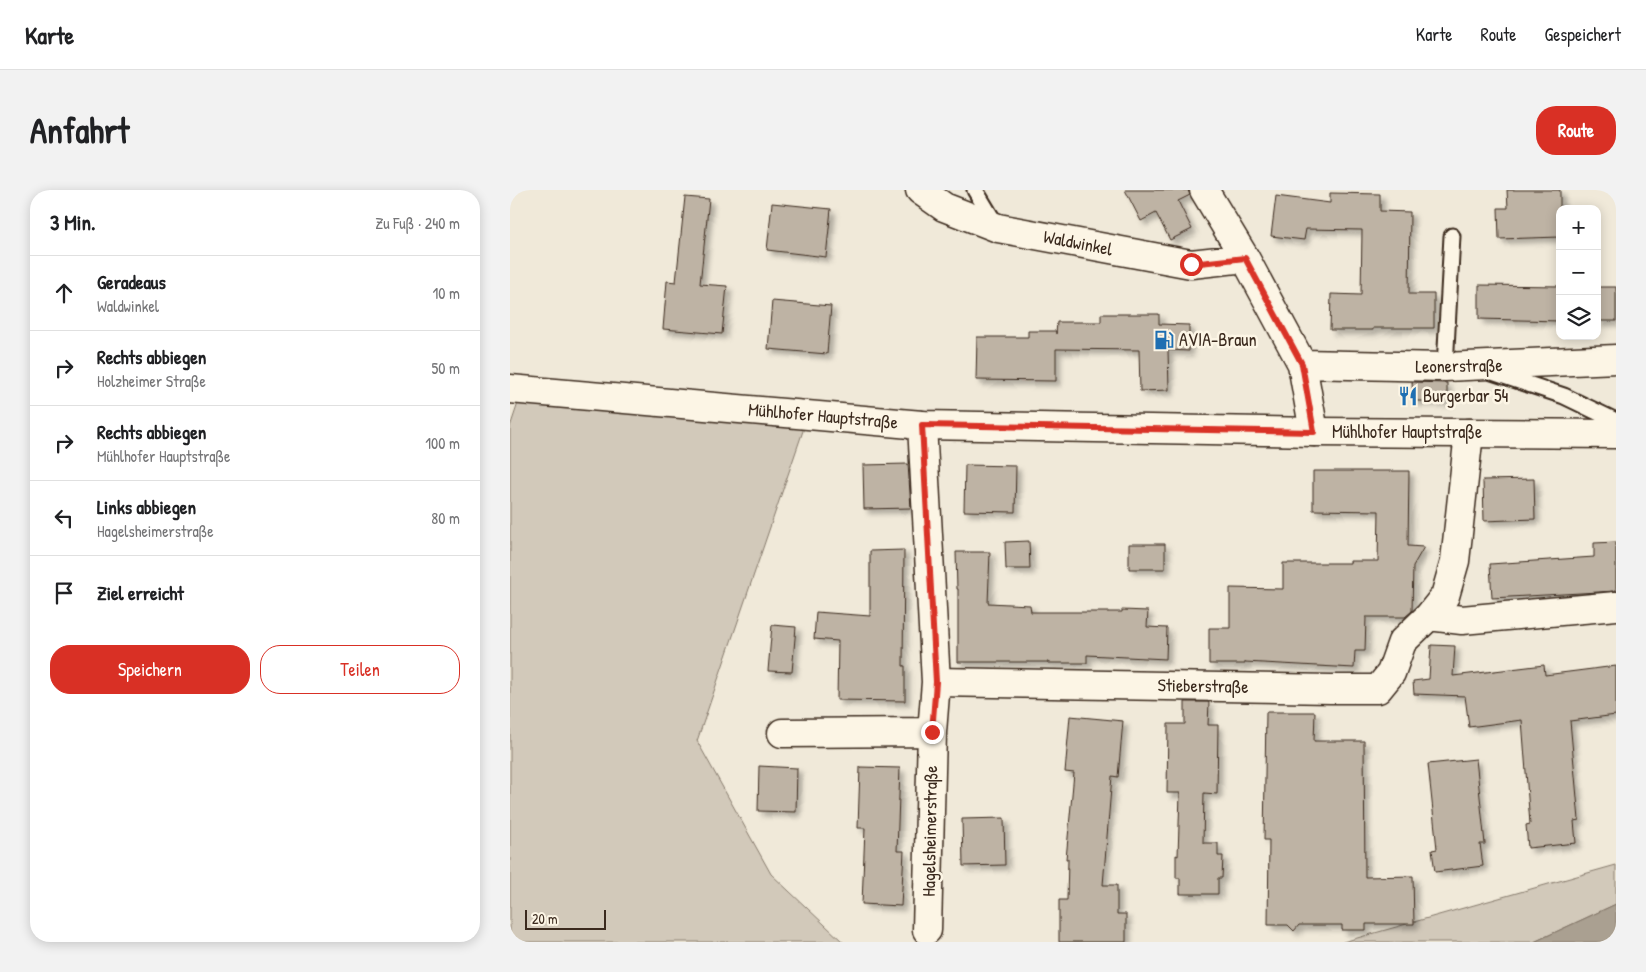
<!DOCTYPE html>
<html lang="de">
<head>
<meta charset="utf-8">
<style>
  :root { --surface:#fff; --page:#f2f2f2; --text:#202124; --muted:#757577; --line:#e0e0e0; --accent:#d93025 }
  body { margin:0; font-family:"Patrick Hand",sans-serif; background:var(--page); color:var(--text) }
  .controls { position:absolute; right:15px; top:15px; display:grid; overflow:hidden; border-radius:10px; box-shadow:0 2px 12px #0003 }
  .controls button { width:45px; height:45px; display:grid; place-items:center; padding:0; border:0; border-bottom:1px solid var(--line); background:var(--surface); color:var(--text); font:25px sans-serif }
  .scale { position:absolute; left:15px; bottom:12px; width:81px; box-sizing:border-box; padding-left:5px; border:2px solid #3b2a1e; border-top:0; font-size:14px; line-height:18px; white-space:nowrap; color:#3b2a1e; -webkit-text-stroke:4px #fcf5e5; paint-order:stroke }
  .stop { position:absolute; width:15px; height:15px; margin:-11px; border:4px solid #d93025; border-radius:50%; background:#fff }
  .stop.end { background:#d93025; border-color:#fff; box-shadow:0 1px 5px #0008 }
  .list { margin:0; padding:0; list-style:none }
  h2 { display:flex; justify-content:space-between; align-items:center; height:65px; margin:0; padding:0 20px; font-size:21px }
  h2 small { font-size:16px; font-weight:400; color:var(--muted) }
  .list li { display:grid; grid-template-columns:32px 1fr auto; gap:15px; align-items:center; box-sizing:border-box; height:75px; padding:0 20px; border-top:1px solid var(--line) }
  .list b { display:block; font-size:19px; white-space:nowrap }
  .list p { margin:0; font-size:16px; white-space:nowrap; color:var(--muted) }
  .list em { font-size:16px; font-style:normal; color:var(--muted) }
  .actions { display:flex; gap:10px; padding:15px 20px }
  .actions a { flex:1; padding:11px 0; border:1px solid var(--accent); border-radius:20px; text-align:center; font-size:18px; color:var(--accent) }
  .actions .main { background:var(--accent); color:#fff }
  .icon { flex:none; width:28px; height:28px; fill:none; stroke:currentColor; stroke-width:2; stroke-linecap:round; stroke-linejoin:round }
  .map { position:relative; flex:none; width:1106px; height:752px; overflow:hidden; border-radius:20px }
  header { display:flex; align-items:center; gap:30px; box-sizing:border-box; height:70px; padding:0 25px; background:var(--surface); border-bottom:1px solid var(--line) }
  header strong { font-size:24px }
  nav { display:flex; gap:28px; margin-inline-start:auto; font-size:18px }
  .intro { display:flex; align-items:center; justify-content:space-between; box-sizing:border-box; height:120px; padding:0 30px }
  h1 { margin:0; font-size:35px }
  .button { padding:12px 22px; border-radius:20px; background:var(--accent); color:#fff; font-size:18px; font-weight:700 }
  main { display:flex; gap:30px; padding:0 30px }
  aside { flex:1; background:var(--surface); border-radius:20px; box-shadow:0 2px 12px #0003 }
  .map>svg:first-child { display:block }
  .green { fill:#d2c9ba; stroke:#867a6c }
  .water { fill:#aaa091; stroke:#7e7163 }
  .building { fill:#beb3a4; stroke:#3b2a1e; filter:url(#shadow) }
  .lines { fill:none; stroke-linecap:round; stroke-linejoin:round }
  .service-casing { stroke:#3b2a1e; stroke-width:19 }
  .minor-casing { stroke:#3b2a1e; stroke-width:31 }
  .primary-casing { stroke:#3b2a1e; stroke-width:31 }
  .service { stroke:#fcf5e5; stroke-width:15 }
  .minor { stroke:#fcf5e5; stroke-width:28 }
  .primary { stroke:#fcf5e5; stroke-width:28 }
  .route { stroke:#d93025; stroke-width:6 }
  .labels { text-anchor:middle; stroke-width:5; stroke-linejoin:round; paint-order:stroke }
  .street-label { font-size:18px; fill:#3b2a1e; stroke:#fcf5e5 }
  .poi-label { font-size:18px; fill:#3b2a1e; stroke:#fcf5e5; text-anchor:start }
</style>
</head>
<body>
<header>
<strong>Karte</strong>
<nav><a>Karte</a><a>Route</a><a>Gespeichert</a></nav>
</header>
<div class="intro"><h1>Anfahrt</h1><a class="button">Route</a></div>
<main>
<aside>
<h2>3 Min.<small>Zu Fuß · 240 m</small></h2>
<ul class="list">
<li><svg class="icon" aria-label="ahead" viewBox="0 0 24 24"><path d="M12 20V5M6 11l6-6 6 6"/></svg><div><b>Geradeaus</b><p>Waldwinkel</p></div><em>10 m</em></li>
<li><svg class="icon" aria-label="right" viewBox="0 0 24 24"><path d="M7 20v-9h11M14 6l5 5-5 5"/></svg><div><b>Rechts abbiegen</b><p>Holzheimer Straße</p></div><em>50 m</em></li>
<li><svg class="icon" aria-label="right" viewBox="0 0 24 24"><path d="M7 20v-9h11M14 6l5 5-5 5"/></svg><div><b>Rechts abbiegen</b><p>Mühlhofer Hauptstraße</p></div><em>100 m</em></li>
<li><svg class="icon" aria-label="left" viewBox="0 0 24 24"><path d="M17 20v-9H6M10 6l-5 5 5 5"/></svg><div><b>Links abbiegen</b><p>Hagelsheimerstraße</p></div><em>80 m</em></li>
<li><svg class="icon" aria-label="arrive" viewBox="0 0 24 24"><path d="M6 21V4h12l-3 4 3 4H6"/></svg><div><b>Ziel erreicht</b></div></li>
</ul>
<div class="actions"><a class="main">Speichern</a><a>Teilen</a></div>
</aside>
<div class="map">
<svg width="1106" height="752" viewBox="0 0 1106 752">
  <defs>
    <filter id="shadow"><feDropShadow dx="4.5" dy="4.5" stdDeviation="2.5" flood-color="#0004"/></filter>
  </defs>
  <rect width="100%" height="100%" fill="#f0e9d9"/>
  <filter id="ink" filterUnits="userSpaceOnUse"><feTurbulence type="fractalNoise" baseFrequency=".02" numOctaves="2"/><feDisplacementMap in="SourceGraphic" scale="10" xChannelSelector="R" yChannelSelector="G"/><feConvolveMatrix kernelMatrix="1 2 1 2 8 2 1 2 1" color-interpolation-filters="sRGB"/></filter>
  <g filter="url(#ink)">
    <path class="green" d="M 8,213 L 296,232 L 187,551 L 261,684 L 333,752 L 0,752 L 0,237 Z
      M 1106,675 L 1106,714 L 1024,752 L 833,752 Z"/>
    <path class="water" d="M 1106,714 L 1106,752 L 1024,752 Z"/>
    <path class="building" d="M 615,0 L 678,0 L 680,5 L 668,11 L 682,39 L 660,50 L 646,23 L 631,31 Z
      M 997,0 L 1050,0 L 1050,47 L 989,49 L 988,18 L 998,18 Z
      M 820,3 L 870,4 L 870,21 L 900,22 L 899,104 L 924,104 L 924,138 L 863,138 L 863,140 L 820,140 L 821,104 L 851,105 L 852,40 L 796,39 L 794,50 L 761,46 L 766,6 L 820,13 Z
      M 175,7 L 199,9 L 190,94 L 217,96 L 212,144 L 153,139 L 157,91 L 166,92 Z
      M 262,13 L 321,19 L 316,67 L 257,60 Z
      M 969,95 L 1050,96 L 1050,131 L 969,129 Z
      M 1087,97 L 1106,97 L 1106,131 L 1087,131 Z
      M 262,111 L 321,116 L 317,164 L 258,159 Z
      M 591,124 L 649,124 L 649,134 L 679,135 L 679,161 L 658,160 L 659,200 L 630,201 L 629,160 L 546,159 L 546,191 L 466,190 L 467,147 L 518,147 L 518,141 L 546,141 L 546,144 L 547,132 L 591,132 Z
      M 902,192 L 937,193 L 937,211 L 903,211 Z
      M 398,274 L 401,318 L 354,319 L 353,275 Z
      M 455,275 L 506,276 L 505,322 L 454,321 Z
      M 803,281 L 899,281 L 898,356 L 914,357 L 903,376 L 902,421 L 895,427 L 856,427 L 855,461 L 845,461 L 844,478 L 735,472 L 735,474 L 699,474 L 699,438 L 720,438 L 720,398 L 773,399 L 773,373 L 840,373 L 840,371 L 868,371 L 869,321 L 803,320 Z
      M 1024,289 L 1025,329 L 974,331 L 973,290 Z
      M 519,351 L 520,379 L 496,379 L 495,352 Z
      M 1106,352 L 1106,401 L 982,408 L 980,374 L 1084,367 L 1084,353 Z
      M 619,354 L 655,354 L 655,379 L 619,379 Z
      M 394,360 L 393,476 L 395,476 L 395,511 L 327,510 L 328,451 L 304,449 L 306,422 L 360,426 L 360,361 Z
      M 446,362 L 480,362 L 478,413 L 520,415 L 521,422 L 612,422 L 612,420 L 638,421 L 637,437 L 657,438 L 656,469 L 577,465 L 577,473 L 538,473 L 538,472 L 448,472 L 448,399 L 447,399 Z
      M 262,435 L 286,437 L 282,482 L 258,481 Z
      M 921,455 L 945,456 L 943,486 L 1034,475 L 1035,485 L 1106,476 L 1106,525 L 1060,531 L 1069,630 L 1064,631 L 1066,653 L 1018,658 L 1016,635 L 1020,634 L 1012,530 L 959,537 L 955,506 L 904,504 L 903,491 L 919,489 Z
      M 675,512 L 699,512 L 698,535 L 708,535 L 707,604 L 694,603 L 693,653 L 708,653 L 708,666 L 713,666 L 712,688 L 708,688 L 708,704 L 670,704 L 670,688 L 666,688 L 666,665 L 668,666 L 670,603 L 657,603 L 658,534 L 675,534 Z
      M 756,522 L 805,522 L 804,551 L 854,551 L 855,687 L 903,686 L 904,734 L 856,734 L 856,740 L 832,740 L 832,735 L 789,735 L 784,741 L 778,735 L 758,735 L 759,650 L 754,650 Z
      M 560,526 L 613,531 L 608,587 L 602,586 L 593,695 L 607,695 L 607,724 L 616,724 L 616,752 L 549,752 L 549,710 L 557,710 L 558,669 L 556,669 L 564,583 L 555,582 Z
      M 966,569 L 975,654 L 970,654 L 973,676 L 925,682 L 922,660 L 927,659 L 918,574 Z
      M 249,576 L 287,578 L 286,622 L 248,621 Z
      M 350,577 L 390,578 L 387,661 L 394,661 L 391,716 L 352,714 L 355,638 L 348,638 Z
      M 494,628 L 495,675 L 453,676 L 452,629 Z"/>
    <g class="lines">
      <defs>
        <path id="service" d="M 465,0 L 486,35
          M 935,177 L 942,46
          M 982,182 L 1054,206 L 1106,231"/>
        <path id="minor" d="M 410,0 L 434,17 L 488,38 L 681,74 L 735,68
          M 694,0 L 735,68 L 792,174 L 804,242
          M 792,174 L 935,177 L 1106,169
          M 412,235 L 426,492 L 422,542 L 417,740
          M 919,426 L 952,430 L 1106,416
          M 426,492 L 821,499 L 868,499 L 881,483 L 892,452 L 919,426 L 935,406 L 945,371 L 959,243
          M 272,543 L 422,542"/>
        <path id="primary" d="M 0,199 L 412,235 L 804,242 L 1106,244"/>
      </defs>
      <use href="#service" class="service-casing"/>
      <use href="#minor" class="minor-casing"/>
      <use href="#primary" class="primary-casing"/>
      <use href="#service" class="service"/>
      <use href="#minor" class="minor"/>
      <use href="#primary" class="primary"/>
    </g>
  </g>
  <g class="lines" filter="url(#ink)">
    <path class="route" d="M 422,542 L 426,492 L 412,235 L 804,242 L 792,174 L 735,68 L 681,74"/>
  </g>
  <defs>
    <symbol id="fuel-bare" viewBox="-9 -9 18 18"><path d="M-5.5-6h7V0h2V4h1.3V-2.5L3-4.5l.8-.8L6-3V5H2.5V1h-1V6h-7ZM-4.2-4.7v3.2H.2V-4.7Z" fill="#1f6fb2" stroke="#fcf5e5" stroke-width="2.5" paint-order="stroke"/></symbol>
    <symbol id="restaurant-bare" viewBox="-9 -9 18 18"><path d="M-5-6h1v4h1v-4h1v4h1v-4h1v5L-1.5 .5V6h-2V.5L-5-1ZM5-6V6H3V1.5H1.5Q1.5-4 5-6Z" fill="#1f6fb2" stroke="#fcf5e5" stroke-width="2.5" paint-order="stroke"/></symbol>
  </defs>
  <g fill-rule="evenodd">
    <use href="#fuel-bare" x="640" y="136" width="28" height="28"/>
    <use href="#restaurant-bare" x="884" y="192" width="28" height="28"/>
  </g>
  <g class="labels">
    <g class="street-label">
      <text transform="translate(568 53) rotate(11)" y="6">Waldwinkel</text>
      <text transform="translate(949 176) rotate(-1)" y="6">Leonerstraße</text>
      <text transform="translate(313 226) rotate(5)" y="6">Mühlhofer Hauptstraße</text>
      <text x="897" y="248">Mühlhofer Hauptstraße</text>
      <text transform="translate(693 496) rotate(1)" y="6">Stieberstraße</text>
      <text transform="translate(420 641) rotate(-89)" y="6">Hagelsheimerstraße</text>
    </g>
    <g class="poi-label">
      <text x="669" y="156">AVIA-Braun</text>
      <text x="913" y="212">Burgerbar 54</text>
    </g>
  </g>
</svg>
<div class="controls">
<button>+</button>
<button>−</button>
<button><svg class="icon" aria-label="layers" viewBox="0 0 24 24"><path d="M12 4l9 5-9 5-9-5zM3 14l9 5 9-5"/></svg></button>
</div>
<div class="scale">20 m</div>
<div class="stop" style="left:681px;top:74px"></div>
<div class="stop end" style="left:422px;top:542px"></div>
</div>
</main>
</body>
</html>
